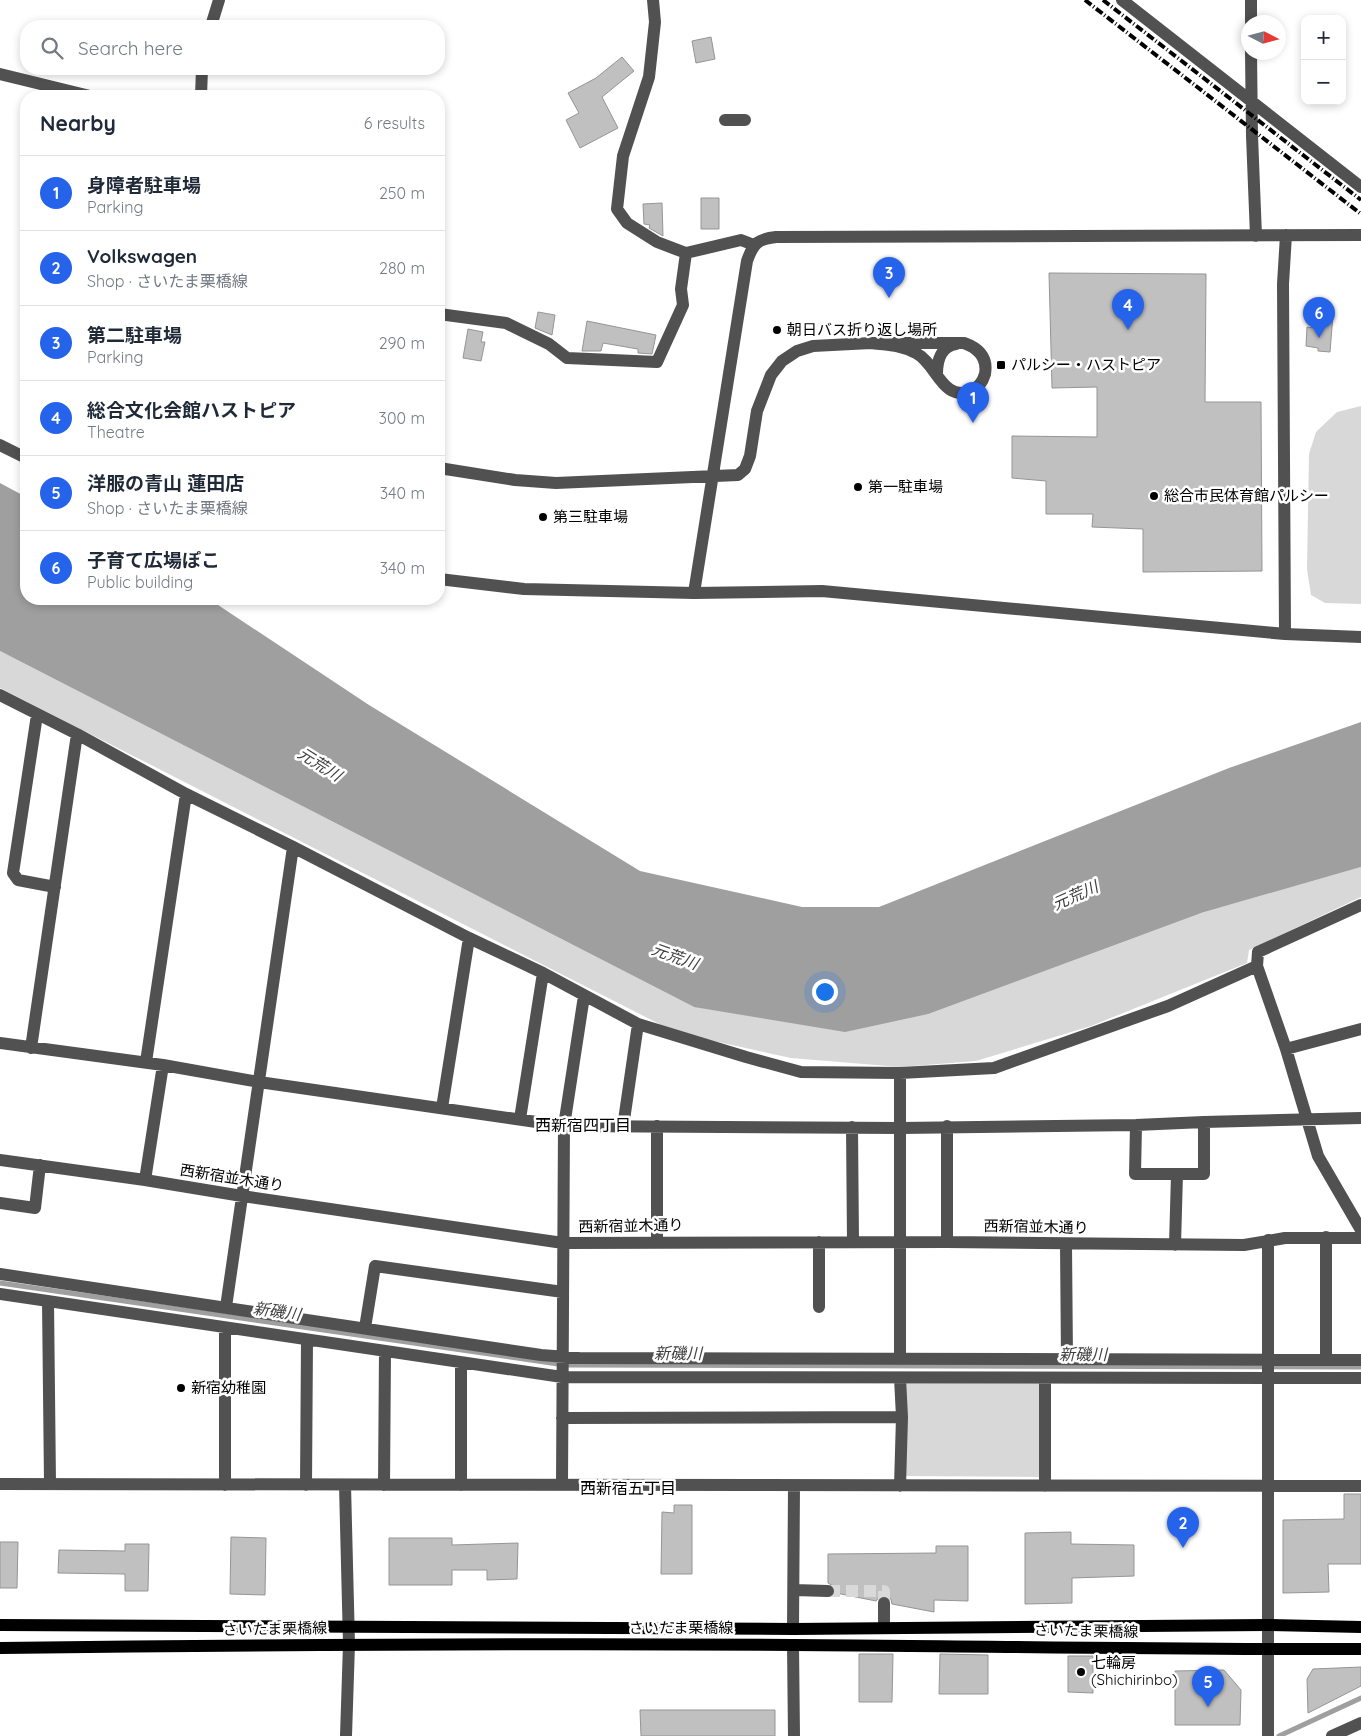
<!DOCTYPE html>
<html lang="en">
<head>
<meta charset="utf-8">
<style>
  :root { --surface:#fff; --page:#f6f6f7; --text:#1f2937; --muted:#747a83; --line:#e0e1e3; --accent:#2563eb }
  body { margin:0; font-family:Quicksand,"Noto Sans JP",sans-serif; background:var(--page); color:var(--text) }
  .controls { position:absolute; right:15px; top:15px; display:grid; overflow:hidden; border-radius:10px; box-shadow:0 2px 8px #0003 }
  .controls button { width:45px; height:45px; display:grid; place-items:center; padding:0; border:0; border-bottom:1px solid var(--line); background:var(--surface); color:var(--text); font:25px sans-serif }
  .compass { position:absolute; left:1241px; top:15px; width:45px; height:45px; border-radius:50%; background:var(--surface); box-shadow:0 2px 8px #0003; rotate:96deg }
  .you { position:absolute; left:824px; top:991px; width:18px; height:18px; margin:-12px; border:4px solid #fff; border-radius:50%; background:#1a73e8; box-shadow:0 0 0 8px #1a73e833 }
  .badge { display:grid; place-items:center; width:32px; height:32px; border-radius:50%; background:var(--accent); color:#fff; font-size:16px; font-weight:700 }
  .pin { position:absolute; translate:-50% -41px; filter:drop-shadow(0 1px 2px #0008) }
  .pin::after { content:''; position:absolute; top:26px; width:18px; height:15px; background:inherit; clip-path:polygon(0 0,100% 0,50% 100%) }
  .list { margin:0; padding:0; list-style:none }
  h2 { display:flex; justify-content:space-between; align-items:center; height:65px; margin:0; padding:0 20px; font-size:21px }
  h2 small { font-size:16px; font-weight:400; color:var(--muted) }
  .list li { display:grid; grid-template-columns:32px 1fr auto; gap:15px; align-items:center; box-sizing:border-box; height:75px; padding:0 20px; border-top:1px solid var(--line) }
  .list b { display:block; font-size:19px; white-space:nowrap }
  .list p { margin:0; font-size:16px; white-space:nowrap; color:var(--muted) }
  .list em { font-size:16px; font-style:normal; color:var(--muted) }
  .icon { flex:none; width:28px; height:28px; fill:none; stroke:currentColor; stroke-width:2; stroke-linecap:round; stroke-linejoin:round }
  .map { position:relative; flex:none; width:1361px; height:1736px; overflow:hidden }
  .search { position:absolute; background:var(--surface); box-shadow:0 2px 8px #0003; left:20px; top:20px; width:425px; height:55px; display:flex; align-items:center; gap:12px; box-sizing:border-box; padding:0 18px; border-radius:20px; color:var(--muted); font-size:19px }
  .panel { position:absolute; background:var(--surface); box-shadow:0 2px 8px #0003; left:20px; top:90px; width:425px; height:515px; border-radius:20px }
  .map>svg:first-child { display:block }
  .green { fill:#d8d8d8 }
  .water { fill:#9f9f9f }
  .lines { fill:none; stroke-linecap:round; stroke-linejoin:round }
  .stream { stroke:#9f9f9f; stroke-width:5 }
  .building { fill:#c0c0c0; stroke:#959595 }
  .minor-tunnel { stroke:#d9d9d9; stroke-width:12; stroke-dasharray:12 6; stroke-linecap:butt }
  .minor { stroke:#515151; stroke-width:12 }
  .major { stroke:#000; stroke-width:12 }
  .rail { stroke:#000; stroke-width:4; stroke-dasharray:8 2.5 1 2.5; stroke-linecap:butt }
  .poi-dot { fill:#000; stroke:#fff; stroke-width:2 }
  .labels { text-anchor:middle; stroke-width:5; stroke-linejoin:round; paint-order:stroke }
  .poi-label { font-size:15px; fill:#000; stroke:#fff; text-anchor:start }
  .street-label { font-size:15px; fill:#000; stroke:#fff }
  .water-label { font-size:16px; font-style:italic; fill:#404040; stroke:#fff }
  .neighbourhood-label { font-size:16px; fill:#000; stroke:#fff }
</style>
</head>
<body>
<div class="map">
<svg width="1361" height="1736" viewBox="0 0 1361 1736">
  <rect width="100%" height="100%" fill="#fff"/>
  <path class="green" d="M 1361,406 L 1361,604 L 1325,603 L 1311,595 L 1307,569 L 1309,454 L 1316,432 L 1337,412 Z
    M 0,651 L 694,1007 L 1201,913 L 1361,867 L 1361,897 L 1249,950 L 1247,963 L 1091,1026 L 976,1061 L 900,1067 L 791,1058 L 677,1033 L 0,688 Z
    M 906,1378 L 1040,1380 L 1039,1477 L 905,1476 Z"/>
  <path class="water" d="M 0,483 L 26,497 L 26,599 L 209,599 L 369,705 L 640,871 L 802,907 L 879,907 L 1229,768 L 1361,722 L 1361,867 L 1201,913 L 928,1014 L 845,1032 L 694,1007 L 0,651 Z"/>
  <g class="lines">
    <path class="stream" d="M 0,1283 L 565,1365 L 1361,1367
      M 1279,1736 L 1361,1698"/>
  </g>
  <path class="building" d="M 711,37 L 715,59 L 696,63 L 692,41 Z
    M 622,57 L 634,71 L 602,97 L 618,128 L 580,148 L 566,120 L 579,113 L 568,93 L 596,78 Z
    M 701,198 L 719,198 L 719,229 L 701,229 Z
    M 662,203 L 663,236 L 649,228 L 650,225 L 644,224 L 643,204 Z
    M 1049,273 L 1206,274 L 1205,402 L 1261,402 L 1262,571 L 1143,572 L 1143,529 L 1092,527 L 1093,514 L 1046,514 L 1046,481 L 1012,478 L 1012,436 L 1097,437 L 1097,387 L 1052,388 Z
    M 538,312 L 555,315 L 552,335 L 535,328 Z
    M 1324,314 L 1333,315 L 1330,352 L 1318,351 L 1318,348 L 1306,346 L 1307,327 L 1322,329 Z
    M 587,321 L 656,335 L 652,354 L 638,353 L 638,349 L 603,343 L 601,351 L 582,351 Z
    M 468,329 L 483,332 L 481,342 L 485,342 L 481,361 L 463,358 Z
    M 1344,1494 L 1361,1494 L 1361,1564 L 1328,1564 L 1329,1592 L 1283,1593 L 1283,1520 L 1344,1519 Z
    M 674,1505 L 692,1505 L 692,1574 L 661,1574 L 662,1512 L 674,1513 Z
    M 1071,1532 L 1071,1544 L 1134,1545 L 1134,1576 L 1072,1578 L 1072,1603 L 1025,1604 L 1025,1533 Z
    M 231,1537 L 266,1538 L 265,1595 L 230,1594 Z
    M 389,1538 L 452,1538 L 452,1545 L 518,1543 L 517,1579 L 487,1580 L 487,1570 L 452,1570 L 452,1585 L 389,1585 Z
    M 0,1542 L 18,1542 L 17,1588 L 0,1588 Z
    M 125,1544 L 149,1544 L 148,1591 L 125,1591 L 125,1574 L 58,1573 L 59,1550 L 125,1551 Z
    M 936,1546 L 968,1546 L 968,1601 L 934,1600 L 934,1612 L 892,1604 L 891,1599 L 884,1595 L 880,1596 L 876,1601 L 836,1593 L 835,1587 L 828,1583 L 828,1554 L 936,1553 Z
    M 859,1654 L 893,1654 L 892,1702 L 859,1702 Z
    M 940,1654 L 988,1655 L 988,1694 L 939,1694 Z
    M 1068,1656 L 1093,1656 L 1093,1693 L 1068,1692 Z
    M 1361,1667 L 1361,1686 L 1308,1713 L 1307,1679 L 1313,1669 Z
    M 1224,1670 L 1241,1690 L 1240,1725 L 1175,1725 L 1175,1671 Z
    M 640,1710 L 775,1710 L 775,1736 L 641,1736 Z"/>
  <g class="lines">
    <path class="minor-tunnel" d="M 828,1591 L 884,1591 L 884,1603"/>
    <path class="minor" d="M 653,0 L 655,22 L 649,77 L 623,156 L 617,209 L 627,223 L 657,242 L 686,253 L 741,240 L 754,245
      M 1122,0 L 1361,187
      M 1251,0 L 1251,22
      M 211,26 L 219,0
      M 1251,52 L 1252,136 L 1256,236
      M 0,74 L 90,96
      M 201,96 L 202,69
      M 725,120 L 745,120
      M 439,314 L 506,323 L 549,344 L 567,358 L 657,362 L 683,305 L 681,289 L 686,253
      M 937,374 C 937,361 941,346 956,344
      M 0,445 L 26,458
      M 439,468 L 515,480 L 556,483 L 738,475 L 745,469 L 750,456 L 757,411 L 771,375 L 782,361 L 797,351 L 813,346 L 871,343 L 964,343 C 978,348 988,357 985,374 C 983,381 978,388 971,391 C 942,402 937,364 916,353 C 902,345 887,345 871,343
      M 439,579 L 524,589 L 694,593 L 822,591 L 1285,634 L 1361,637
      M 694,593 L 747,261 C 753,244 757,239 776,237 L 1361,235
      M 1285,634 L 1283,284 L 1286,235
      M 0,695 L 77,734 L 186,794 L 293,847 L 469,938 L 543,973 L 638,1024 L 746,1057 L 801,1072 L 900,1073 L 994,1068 L 1168,1006 L 1257,966
      M 37,715 L 13,873 L 18,880 L 55,887
      M 1361,905 L 1258,952 L 1257,966 L 1286,1049 L 1318,1156 L 1361,1230
      M 0,1043 L 163,1065 L 259,1082 L 564,1126 L 901,1128 L 1136,1125 L 1204,1122 L 1361,1118
      M 31,1048 L 77,734
      M 1286,1049 L 1361,1029
      M 146,1062 L 186,794
      M 442,1108 L 469,938
      M 520,1119 L 543,973
      M 1136,1125 L 1135,1174 L 1204,1174 L 1204,1122
      M 947,1126 L 947,1242
      M 623,1127 L 638,1024
      M 852,1127 L 853,1242
      M 0,1160 L 145,1180 L 242,1196 L 563,1243 L 947,1242 L 1244,1245 L 1285,1238 L 1361,1238
      M 145,1180 L 163,1065
      M 0,1203 L 35,1208 L 40,1165
      M 657,1242 L 657,1126
      M 1066,1244 L 1067,1359
      M 1175,1245 L 1177,1174
      M 0,1274 L 541,1355 L 579,1358 L 1361,1360
      M 0,1294 L 562,1377 L 1361,1378
      M 48,1301 L 50,1484
      M 226,1307 L 293,847
      M 819,1307 L 819,1242
      M 365,1328 L 375,1266 L 563,1292
      M 900,1358 L 900,1073
      M 1326,1360 L 1326,1237
      M 1045,1379 L 1045,1486
      M 562,1418 L 902,1417
      M 0,1484 L 1361,1486
      M 225,1485 L 225,1328
      M 306,1485 L 307,1340
      M 345,1485 L 349,1644 L 346,1736
      M 384,1485 L 385,1351
      M 461,1485 L 461,1363
      M 562,1485 L 564,1126 L 584,996
      M 900,1486 L 902,1417 L 900,1378
      M 794,1590 L 828,1591
      M 884,1603 L 884,1628
      M 793,1629 L 794,1486
      M 793,1645 L 794,1736
      M 1268,1736 L 1268,1240
      M 1332,1736 L 1361,1723"/>
    <path class="major" d="M 0,1625 L 793,1629 L 1267,1625 L 1361,1627
      M 0,1648 C 264,1645 529,1643 793,1645 C 983,1646 1172,1650 1361,1649"/>
    <path class="rail" d="M 1085,0 L 1361,214
      M 1103,0 L 1361,200"/>
  </g>
  <g class="poi-dot">
    <circle cx="777" cy="330" r="5"/>
    <rect x="996" y="360" width="10" height="10" rx="2.5"/>
    <circle cx="858" cy="487" r="5"/>
    <circle cx="1154" cy="496" r="5"/>
    <circle cx="543" cy="517" r="5"/>
    <circle cx="181" cy="1388" r="5"/>
    <circle cx="1081" cy="1672" r="5"/>
  </g>
  <g class="labels">
    <g class="poi-label">
      <text x="787" y="335">朝日バス折り返し場所</text>
      <text x="1011" y="370">パルシー・ハストピア</text>
      <text x="868" y="492">第一駐車場</text>
      <text x="1164" y="501">総合市民体育館パルシー</text>
      <text x="553" y="522">第三駐車場</text>
      <text x="191" y="1393">新宿幼稚園</text>
      <text x="1091" y="1668">七輪房<tspan x="1091" dy="17">(Shichirinbo)</tspan></text>
    </g>
    <g class="street-label">
      <text transform="translate(232 1178) rotate(9)" y="5">西新宿並木通り</text>
      <text transform="translate(631 1226) rotate(-1)" y="5">西新宿並木通り</text>
      <text transform="translate(1036 1227) rotate(1)" y="5">西新宿並木通り</text>
      <text x="681" y="1633">さいたま栗橋線</text>
      <text transform="translate(275 1629) rotate(-1)" y="5">さいたま栗橋線</text>
      <text transform="translate(1086 1631) rotate(1)" y="5">さいたま栗橋線</text>
    </g>
    <g class="water-label">
      <text transform="translate(320 764) rotate(32)" y="6">元荒川</text>
      <text transform="translate(1075 895) rotate(-24)" y="6">元荒川</text>
      <text transform="translate(675 956) rotate(20)" y="6">元荒川</text>
      <text transform="translate(277 1311) rotate(8)" y="6">新磯川</text>
      <text x="678" y="1359">新磯川</text>
      <text x="1083" y="1360">新磯川</text>
    </g>
    <g class="neighbourhood-label">
      <text x="583" y="1131">西新宿四丁目</text>
      <text x="628" y="1494">西新宿五丁目</text>
    </g>
  </g>
</svg>
<div class="controls">
<button>+</button>
<button>−</button>
</div>
<svg class="compass" viewBox="-18 -18 36 36"><path d="M0-13l5 13h-10z" fill="#e53935"/><path d="M0 13l5-13h-10z" fill="#747a83"/></svg>
<div class="you"></div>
<div class="pin badge" style="left:973px;top:423px">1</div>
<div class="pin badge" style="left:1183px;top:1548px">2</div>
<div class="pin badge" style="left:889px;top:298px">3</div>
<div class="pin badge" style="left:1128px;top:330px">4</div>
<div class="pin badge" style="left:1208px;top:1707px">5</div>
<div class="pin badge" style="left:1319px;top:338px">6</div>
<div class="search"><svg class="icon" aria-label="search" viewBox="0 0 24 24"><circle cx="10" cy="10" r="6"/><path d="M15 15l6 6"/></svg>Search here</div>
<section class="panel">
<h2>Nearby<small>6 results</small></h2>
<ul class="list">
<li><span class="badge">1</span><div><b>身障者駐車場</b><p>Parking</p></div><em>250 m</em></li>
<li><span class="badge">2</span><div><b>Volkswagen</b><p>Shop · さいたま栗橋線</p></div><em>280 m</em></li>
<li><span class="badge">3</span><div><b>第二駐車場</b><p>Parking</p></div><em>290 m</em></li>
<li><span class="badge">4</span><div><b>総合文化会館ハストピア</b><p>Theatre</p></div><em>300 m</em></li>
<li><span class="badge">5</span><div><b>洋服の青山 蓮田店</b><p>Shop · さいたま栗橋線</p></div><em>340 m</em></li>
<li><span class="badge">6</span><div><b>子育て広場ぽこ</b><p>Public building</p></div><em>340 m</em></li>
</ul>
</section>
</div>
</body>
</html>
